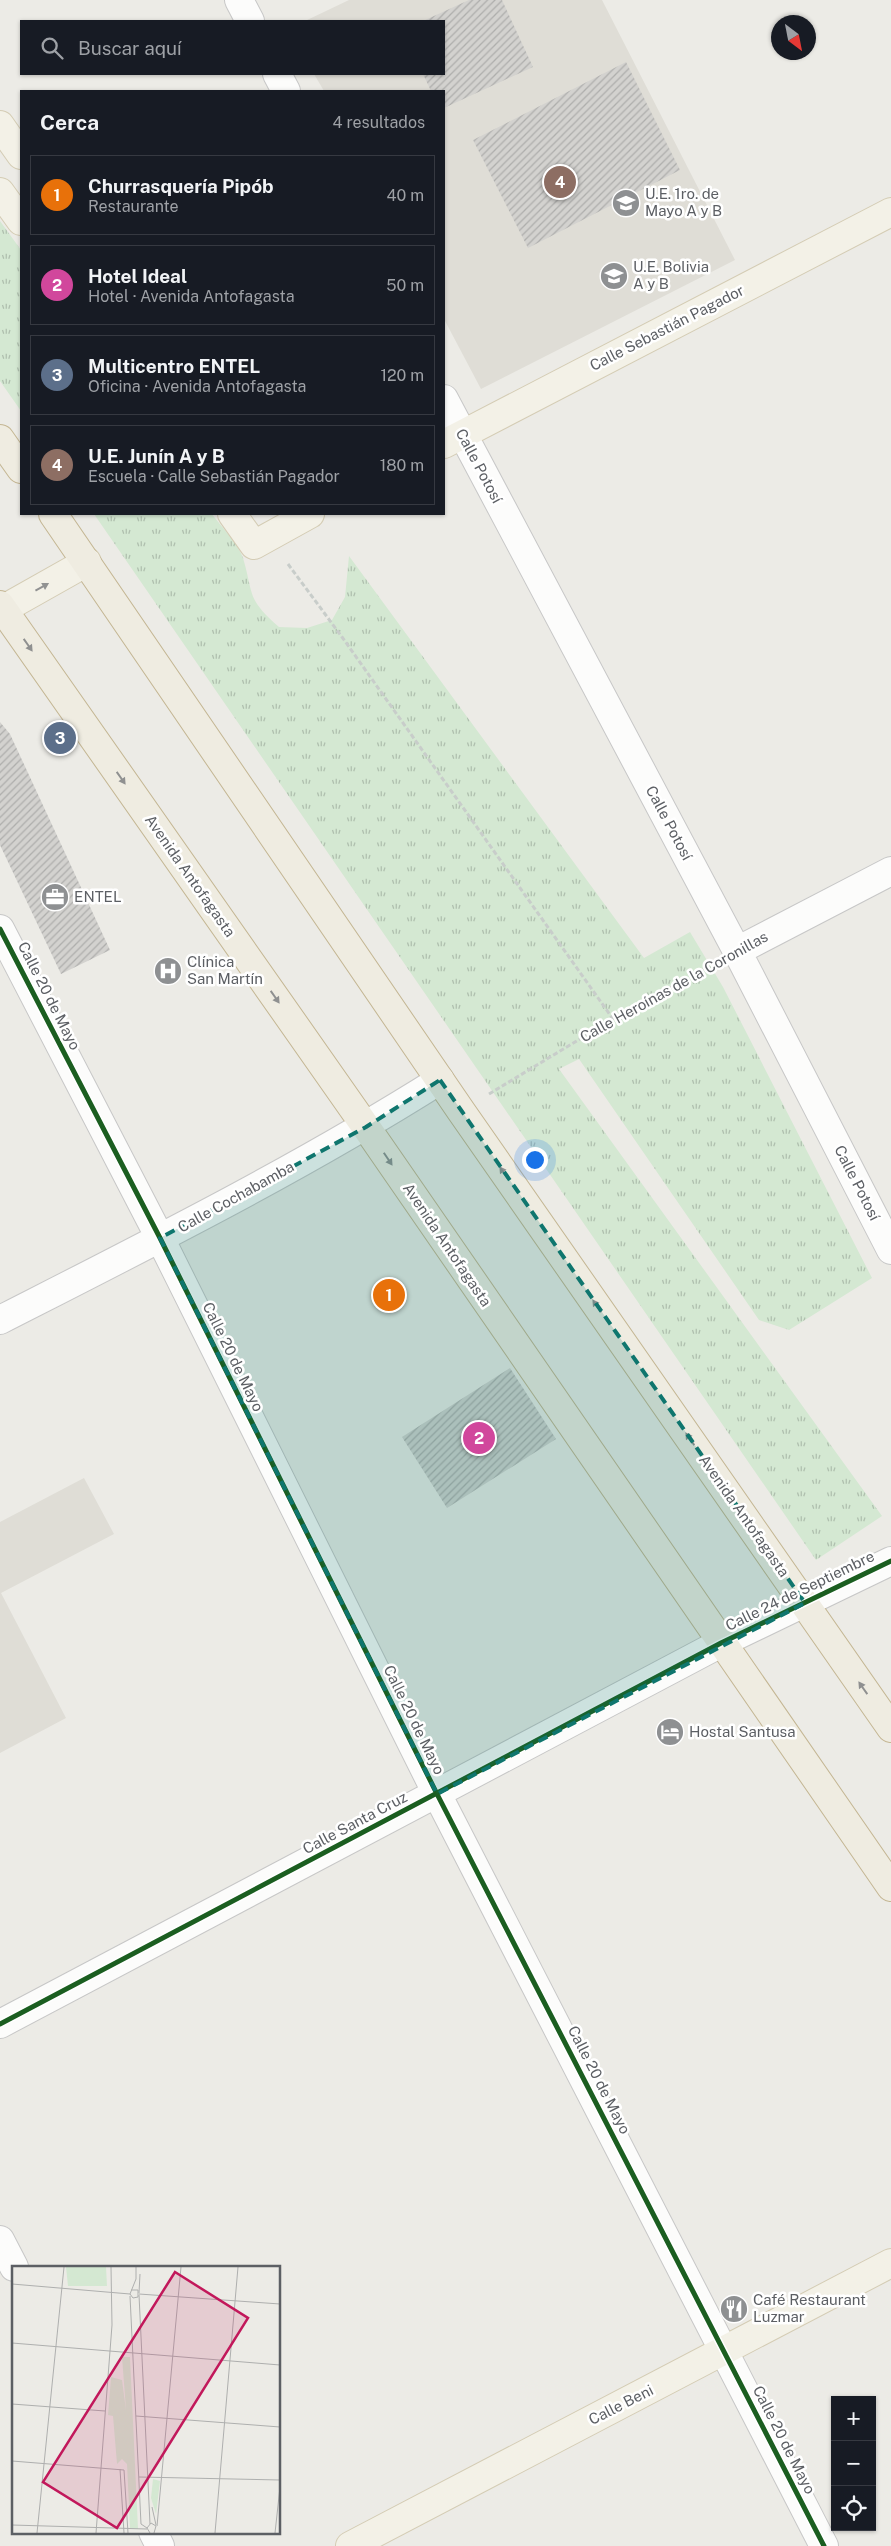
<!DOCTYPE html>
<html lang="es">
<head>
<meta charset="utf-8">
<style>
  :root { --surface:#171b24; --page:#20242c; --text:#f1f3f6; --muted:#9ea1a6; --line:#363941; --accent:#ea580c }
  body { margin:0; font-family:"Public Sans",sans-serif; background:var(--page); color:var(--text) }
  .controls { position:absolute; right:15px; bottom:15px; display:grid; overflow:hidden; border-radius:0px; box-shadow:0 1px 4px #0004 }
  .controls button { width:45px; height:45px; display:grid; place-items:center; padding:0; border:0; border-bottom:1px solid var(--line); background:var(--surface); color:var(--text); font:25px sans-serif }
  .compass { position:absolute; left:771px; top:15px; width:45px; height:45px; border-radius:50%; background:var(--surface); box-shadow:0 1px 4px #0004; rotate:148deg }
  .you { position:absolute; left:534px; top:1159px; width:18px; height:18px; margin:-12px; border:4px solid #fff; border-radius:50%; background:#1a73e8; box-shadow:0 0 0 8px #1a73e833 }
  .badge { display:grid; place-items:center; width:32px; height:32px; border-radius:50%; background:var(--accent); color:#fff; font-size:16px; font-weight:700 }
  .pin { position:absolute; translate:-50% -50%; border:2px solid #fff; box-shadow:0 1px 5px #0006 }
  .list { margin:0; padding:0; list-style:none }
  h2 { display:flex; justify-content:space-between; align-items:center; height:65px; margin:0; padding:0 20px; font-size:21px }
  h2 small { font-size:16px; font-weight:400; color:var(--muted) }
  .list li { display:grid; grid-template-columns:32px 1fr auto; gap:15px; align-items:center; box-sizing:border-box; height:80px; margin:0 10px 10px; padding:0 10px; border:1px solid var(--line); border-radius:0px }
  .list b { display:block; font-size:19px; white-space:nowrap }
  .list p { margin:0; font-size:16px; white-space:nowrap; color:var(--muted) }
  .list em { font-size:16px; font-style:normal; color:var(--muted) }
  .icon { flex:none; width:28px; height:28px; fill:none; stroke:currentColor; stroke-width:2; stroke-linecap:round; stroke-linejoin:round }
  .map { position:relative; flex:none; width:891px; height:2546px; overflow:hidden }
  .search { position:absolute; background:var(--surface); box-shadow:0 1px 4px #0004; left:20px; top:20px; width:425px; height:55px; display:flex; align-items:center; gap:12px; box-sizing:border-box; padding:0 18px; border-radius:0px; color:var(--muted); font-size:19px }
  .panel { position:absolute; background:var(--surface); box-shadow:0 1px 4px #0004; left:20px; top:90px; width:425px; height:425px; border-radius:0px }
  .map>svg:first-child { display:block }
  .education { fill:#dfddd6 }
  .park { fill:url(#park-tufts) }
  .building { fill:url(#building-hatch) }
  .lines { fill:none; stroke-linecap:round; stroke-linejoin:round }
  .minor-casing { stroke:#c7c7c7; stroke-width:30 }
  .major-casing { stroke:#d4ccb4; stroke-width:30 }
  .highway-casing { stroke:#c4b693; stroke-width:30 }
  .path { stroke:#c8cdca; stroke-width:3; stroke-dasharray:5 2.5; stroke-linecap:butt }
  .minor { stroke:#fcfcfb; stroke-width:28 }
  .major { stroke:#f3f1e7; stroke-width:28 }
  .highway { stroke:#efece1; stroke-width:28 }
  .cycleway-casing { stroke:#fff; stroke-width:8 }
  .cycleway { stroke:#1b5e20; stroke-width:5 }
  .oneway { fill:#919292 }
  .oneway2 { fill:#8f9090 }
  .marked { fill:#0f766e; fill-opacity:0.2; stroke:#0f766e; stroke-width:4; stroke-dasharray:10 6; stroke-linejoin:round }
  .labels { text-anchor:middle; stroke-width:5; stroke-linejoin:round; paint-order:stroke }
  .poi-label { font-size:15px; fill:#5c5f64; stroke:#fff; text-anchor:start }
  .street-label { font-size:15px; fill:#5c5f64; stroke:#fff }
  .inset-road { fill:none; stroke:#aeafae; stroke-width:1 }
  .view { fill:#c2185b; fill-opacity:0.15; stroke:#c2185b; stroke-width:2.5 }
  .inset-edge { fill:none; stroke:#5c5f64; stroke-width:2.5 }
</style>
</head>
<body>
<div class="map">
<svg width="891" height="2546" viewBox="0 0 891 2546">
  <defs>
    <pattern id="park-tufts" width="24" height="20" patternUnits="userSpaceOnUse" patternTransform="scale(1.25)"><rect width="24" height="20" fill="#d4e8d2"/><path d="M3 7l-1-3M5 7V3M7 7l1-3M15 17l-1-3M17 17v-4M19 17l1-3" fill="none" stroke="#afbfae"/></pattern>
    <pattern id="building-hatch" width="6" height="6" patternUnits="userSpaceOnUse" patternTransform="scale(1.25)"><rect width="6" height="6" fill="#d3d2cf"/><path d="M-1 1l2-2M0 6l6-6M5 7l2-2" fill="none" stroke="#aeaeac"/></pattern>
  </defs>
  <rect width="100%" height="100%" fill="#ecebe6"/>
  <path class="education" d="M 349,0 L 602,0 L 735,260 L 481,389 L 444,319 L 444,91 L 324,91 L 314,74 L 444,74 L 444,21 L 305,21 Z
    M 84,1478 L 114,1534 L 1,1593 L 66,1718 L 0,1753 L 0,1522 Z"/>
  <path class="park" d="M 0,221 L 21,250 L 21,411 L 0,381 Z
    M 94,514 L 212,514 C 220,525 239,545 243,558 C 254,595 246,598 279,627 L 307,628 L 332,620 L 345,597 L 349,556 L 644,958 L 690,932 L 723,987 L 872,1278 L 789,1330 L 759,1320 L 579,1059 L 559,1069 L 882,1516 L 816,1560 Z"/>
  <path class="building" d="M 469,0 L 502,0 L 533,67 L 444,108 L 444,91 L 431,91 L 423,74 L 444,74 L 444,21 L 423,21 Z
    M 626,62 L 680,170 L 528,248 L 473,140 Z
    M 0,722 L 10,734 L 110,950 L 61,974 L 0,845 Z
    M 510,1368 L 556,1439 L 447,1508 L 402,1437 Z"/>
  <g class="lines">
    <defs>
      <path id="minor" d="M 239,0 L 250,21
        M 277,74 L 286,91
        M 444,399 L 737,951 L 891,1250
        M 0,929 L 160,1238 L 437,1794 L 824,2546
        M 737,951 L 891,871
        M 0,1320 C 149,1244 299,1169 440,1080
        M 0,2024 L 721,1643 L 891,1561
        M 0,2240 L 14,2267
        M 153,2532 L 160,2546"/>
      <path id="major" d="M 0,125 L 21,155
        M 0,192 L 21,221
        M 444,444 L 891,212
        M 232,514 L 254,545 L 310,514
        M 0,611 L 87,562
        M 350,2546 L 891,2263"/>
      <path id="highway" d="M 0,439 L 21,469
        M 53,514 L 461,1111 L 891,1728
        M 0,605 L 366,1127 L 891,1887"/>
    </defs>
    <use href="#minor" class="minor-casing"/>
    <use href="#major" class="major-casing"/>
    <use href="#highway" class="highway-casing"/>
    <path class="path" d="M 288,564 L 342,637 L 613,1019
      M 489,1094 L 613,1019 L 708,967"/>
    <use href="#minor" class="minor"/>
    <use href="#major" class="major"/>
    <use href="#highway" class="highway"/>
    <defs>
      <path id="cycleway" d="M 0,929 L 160,1238 L 437,1794 L 824,2546
        M 0,2024 L 721,1643 L 891,1561"/>
    </defs>
    <use href="#cycleway" class="cycleway-casing"/>
    <use href="#cycleway" class="cycleway"/>
  </g>
  <defs><path id="oneway-solid" d="M-6-.8H1V-3.2L6.5 0L1 3.2V.8H-6Z" transform="scale(1.25)"/></defs>
  <use class="oneway" href="#oneway-solid" transform="translate(42 587) rotate(-29)"/>
  <g class="oneway2">
    <use href="#oneway-solid" transform="translate(28 645) rotate(55)"/>
    <use href="#oneway-solid" transform="translate(121 778) rotate(55)"/>
    <use href="#oneway-solid" transform="translate(275 997) rotate(55)"/>
    <use href="#oneway-solid" transform="translate(388 1159) rotate(56)"/>
    <use href="#oneway-solid" transform="translate(504 1173) rotate(-125)"/>
    <use href="#oneway-solid" transform="translate(597 1306) rotate(-125)"/>
    <use href="#oneway-solid" transform="translate(690 1439) rotate(-125)"/>
    <use href="#oneway-solid" transform="translate(863 1688) rotate(-125)"/>
  </g>
  <path class="marked" d="M 440,1080 L 805,1603 L 437,1794 L 160,1238 L 366,1127 Z"/>
  <defs>
    <symbol id="school-disc" viewBox="-11 -11 22 22"><circle r="9.5" fill="#8e9092" stroke="#fff"/><path d="M0-5L7-2L0 1L-7-2ZM-4 1L0 2.5L4 1V4Q0 6-4 4Z" fill="#fff"/></symbol>
    <symbol id="office-disc" viewBox="-11 -11 22 22"><circle r="9.5" fill="#8e9092" stroke="#fff"/><path d="M-6-3h4V-5.5h4V-3h4V5H-6ZM-1-4.5V-3h2v-1.5ZM-6 0V1H6V0Z" fill="#fff"/></symbol>
    <symbol id="hospital-disc" viewBox="-11 -11 22 22"><circle r="9.5" fill="#8e9092" stroke="#fff"/><path d="M-5-5h3v3.5h4V-5h3V5h-3V1.5h-4V5h-3Z" fill="#fff"/></symbol>
    <symbol id="hotel-disc" viewBox="-11 -11 22 22"><circle r="9.5" fill="#8e9092" stroke="#fff"/><path d="M-6-4.5h1.5V1H6V5H4.5V3h-9V5H-6ZM-4 0a1.8 1.8 0 1 1 3.6 0ZM.5 0V-2.5h3Q6-2.5 6 0Z" fill="#fff"/></symbol>
    <symbol id="restaurant-disc" viewBox="-11 -11 22 22"><circle r="9.5" fill="#8e9092" stroke="#fff"/><path d="M-5-6h1v4h1v-4h1v4h1v-4h1v5L-1.5 .5V6h-2V.5L-5-1ZM5-6V6H3V1.5H1.5Q1.5-4 5-6Z" fill="#fff"/></symbol>
  </defs>
  <g fill-rule="evenodd">
    <use href="#school-disc" x="610" y="187" width="32" height="32"/>
    <use href="#school-disc" x="598" y="260" width="32" height="32"/>
    <use href="#office-disc" x="39" y="881" width="32" height="32"/>
    <use href="#hospital-disc" x="152" y="955" width="32" height="32"/>
    <use href="#hotel-disc" x="654" y="1716" width="32" height="32"/>
    <use href="#restaurant-disc" x="718" y="2293" width="32" height="32"/>
  </g>
  <g class="labels">
    <g class="poi-label">
      <text x="645" y="199">U.E. 1ro. de<tspan x="645" dy="17">Mayo A y B</tspan></text>
      <text x="633" y="272">U.E. Bolivia<tspan x="633" dy="17">A y B</tspan></text>
      <text x="74" y="902">ENTEL</text>
      <text x="187" y="967">Clínica<tspan x="187" dy="17">San Martín</tspan></text>
      <text x="689" y="1737">Hostal Santusa</text>
      <text x="753" y="2305">Café Restaurant<tspan x="753" dy="17">Luzmar</tspan></text>
    </g>
    <g class="street-label">
      <text transform="translate(667 328) rotate(-27)" y="5">Calle Sebastián Pagador</text>
      <text transform="translate(479 466) rotate(62)" y="5">Calle Potosí</text>
      <text transform="translate(669 823) rotate(62)" y="5">Calle Potosí</text>
      <text transform="translate(190 876) rotate(55)" y="5">Avenida Antofagasta</text>
      <text transform="translate(674 987) rotate(-29)" y="5">Calle Heroínas de la Coronillas</text>
      <text transform="translate(49 996) rotate(63)" y="5">Calle 20 de Mayo</text>
      <text transform="translate(857 1183) rotate(63)" y="5">Calle Potosí</text>
      <text transform="translate(236 1197) rotate(-29)" y="5">Calle Cochabamba</text>
      <text transform="translate(447 1245) rotate(56)" y="5">Avenida Antofagasta</text>
      <text transform="translate(233 1357) rotate(64)" y="5">Calle 20 de Mayo</text>
      <text transform="translate(744 1516) rotate(55)" y="5">Avenida Antofagasta</text>
      <text transform="translate(800 1591) rotate(-26)" y="5">Calle 24 de Septiembre</text>
      <text transform="translate(414 1720) rotate(64)" y="5">Calle 20 de Mayo</text>
      <text transform="translate(355 1823) rotate(-28)" y="5">Calle Santa Cruz</text>
      <text transform="translate(599 2080) rotate(63)" y="5">Calle 20 de Mayo</text>
      <text transform="translate(621 2405) rotate(-27)" y="5">Calle Beni</text>
      <text transform="translate(784 2440) rotate(63)" y="5">Calle 20 de Mayo</text>
    </g>
  </g>
  <g transform="translate(12 2266)">
    <rect width="268" height="268" fill="#ecebe6"/>
    <path d="M 110,91 L 118,91 L 126,263 L 118,262 L 115,198 L 110,193 L 105,198 L 101,150 L 96,149 L 99,111 L 110,114 L 114,144 ZM 141,213 L 148,215 L 144,248 L 139,232 Z" fill="#d4e8d2"/>
    <path d="M 54,1 L 94,1 L 95,20 L 56,20 Z" fill="#d4e8d2"/>
    <path class="inset-road" d="M 0,18 L 118,28M 119,24 L 126,24 L 126,31 L 121,32 L 118,28 L 124,13 L 124,1M 127,27 L 128,8M 127,28 L 268,38M 127,29 L 138,258M 118,30 L 129,258 L 135,262M 0,77 L 268,99M 0,138 L 93,145M 124,150 L 268,161M 0,195 L 112,204 L 116,267M 108,203 L 112,267M 127,211 L 268,214M 140,241 L 144,259M 0,259 L 135,263M 145,260 L 169,1M 25,267 L 52,1M 84,267 L 100,59 L 99,1M 138,267 L 135,262 L 139,257 L 144,260 L 142,267M 203,267 L 226,1M 263,267 L 268,221"/>
    <path class="view" d="M 163,6 L 236,52 L 105,262 L 31,216 Z"/>
    <rect width="268" height="268" class="inset-edge"/>
  </g>
</svg>
<div class="controls">
<button>+</button>
<button>−</button>
<button><svg class="icon" aria-label="locate" viewBox="0 0 24 24"><circle cx="12" cy="12" r="6"/><path d="M12 2v4M12 18v4M2 12h4M18 12h4"/></svg></button>
</div>
<svg class="compass" viewBox="-18 -18 36 36"><path d="M0-13l5 13h-10z" fill="#e53935"/><path d="M0 13l5-13h-10z" fill="#9ea1a6"/></svg>
<div class="you"></div>
<div class="pin badge" style="left:389px;top:1295px;background:#e8710a">1</div>
<div class="pin badge" style="left:479px;top:1438px;background:#d1479c">2</div>
<div class="pin badge" style="left:60px;top:738px;background:#5c6f8a">3</div>
<div class="pin badge" style="left:560px;top:182px;background:#8d6e63">4</div>
<div class="search"><svg class="icon" aria-label="search" viewBox="0 0 24 24"><circle cx="10" cy="10" r="6"/><path d="M15 15l6 6"/></svg>Buscar aquí</div>
<section class="panel">
<h2>Cerca<small>4 resultados</small></h2>
<ul class="list">
<li><span class="badge" style="background:#e8710a">1</span><div><b>Churrasquería Pipób</b><p>Restaurante</p></div><em>40 m</em></li>
<li><span class="badge" style="background:#d1479c">2</span><div><b>Hotel Ideal</b><p>Hotel · Avenida Antofagasta</p></div><em>50 m</em></li>
<li><span class="badge" style="background:#5c6f8a">3</span><div><b>Multicentro ENTEL</b><p>Oficina · Avenida Antofagasta</p></div><em>120 m</em></li>
<li><span class="badge" style="background:#8d6e63">4</span><div><b>U.E. Junín A y B</b><p>Escuela · Calle Sebastián Pagador</p></div><em>180 m</em></li>
</ul>
</section>
</div>
</body>
</html>
